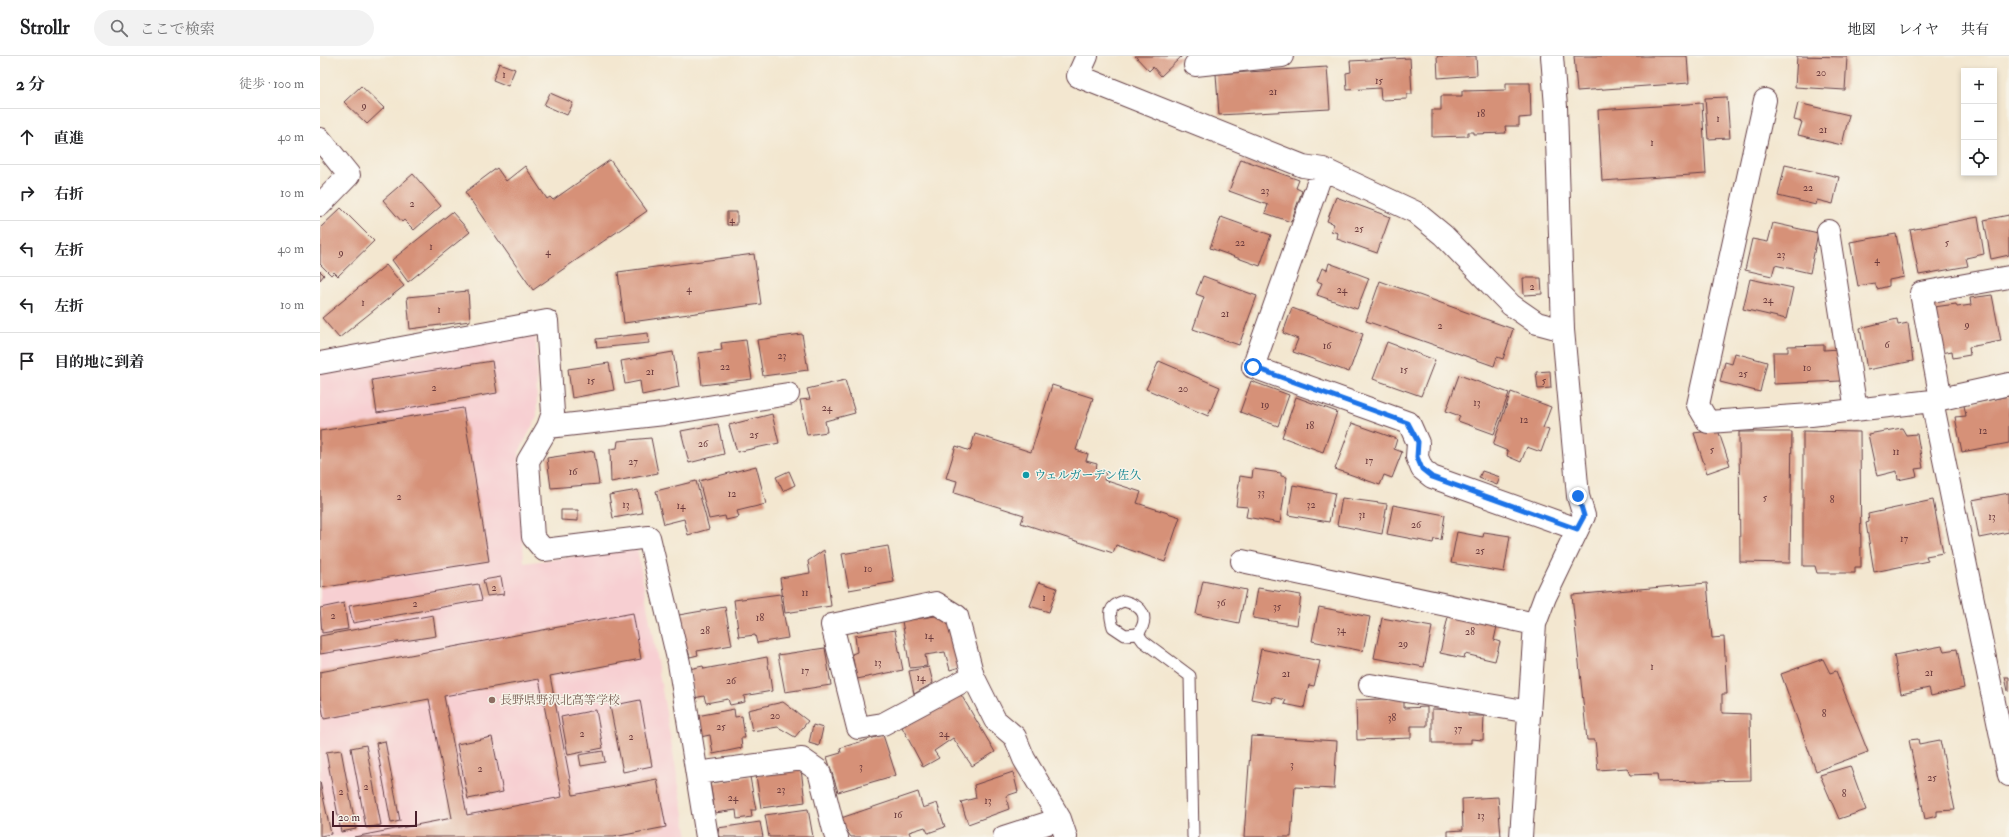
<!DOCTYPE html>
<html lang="ja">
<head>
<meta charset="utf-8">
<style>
  :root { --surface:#fff; --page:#f2f2f2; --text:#202124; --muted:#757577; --line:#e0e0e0 }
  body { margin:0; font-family:"IM FELL Double Pica","Noto Serif JP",serif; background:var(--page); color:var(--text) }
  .controls { position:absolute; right:12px; top:12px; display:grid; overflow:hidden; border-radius:0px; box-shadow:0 2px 6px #0003 }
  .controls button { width:36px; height:36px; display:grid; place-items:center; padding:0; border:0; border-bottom:1px solid var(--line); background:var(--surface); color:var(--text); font:20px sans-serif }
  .scale { position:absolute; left:12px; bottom:10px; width:85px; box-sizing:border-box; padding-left:4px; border:2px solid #4a1f2b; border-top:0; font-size:11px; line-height:14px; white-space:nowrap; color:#4a1f2b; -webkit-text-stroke:3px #f7f3e8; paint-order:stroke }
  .stop { position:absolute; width:12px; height:12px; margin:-9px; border:3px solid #1a73e8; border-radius:50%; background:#fff }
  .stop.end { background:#1a73e8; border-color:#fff; box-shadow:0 1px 4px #0008 }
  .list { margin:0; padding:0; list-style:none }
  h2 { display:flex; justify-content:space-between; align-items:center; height:52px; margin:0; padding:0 16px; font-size:17px }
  h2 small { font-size:13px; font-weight:400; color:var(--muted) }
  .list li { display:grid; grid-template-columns:26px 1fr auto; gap:12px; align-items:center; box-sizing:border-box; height:56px; padding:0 16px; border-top:1px solid var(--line) }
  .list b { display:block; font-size:15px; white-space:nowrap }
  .list em { font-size:13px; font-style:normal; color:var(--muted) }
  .icon { flex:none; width:22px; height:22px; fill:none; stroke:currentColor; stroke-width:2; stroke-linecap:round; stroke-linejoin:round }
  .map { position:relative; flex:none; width:1689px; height:781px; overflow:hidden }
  header { display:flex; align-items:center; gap:24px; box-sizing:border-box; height:56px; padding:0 20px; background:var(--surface); border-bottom:1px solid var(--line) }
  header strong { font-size:19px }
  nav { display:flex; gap:22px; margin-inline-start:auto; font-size:14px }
  .search { width:280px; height:36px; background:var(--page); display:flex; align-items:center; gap:10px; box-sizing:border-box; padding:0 14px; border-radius:22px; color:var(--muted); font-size:15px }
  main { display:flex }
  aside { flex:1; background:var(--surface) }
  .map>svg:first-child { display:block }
  .built { fill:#f7cfd2 }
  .building { fill:#d69178; fill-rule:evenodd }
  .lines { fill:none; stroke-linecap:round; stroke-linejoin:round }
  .service-casing { stroke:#633d44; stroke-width:13 }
  .minor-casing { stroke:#633d44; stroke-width:24 }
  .service { stroke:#fff; stroke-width:11 }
  .minor { stroke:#fff; stroke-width:22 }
  .route { stroke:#1a73e8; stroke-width:5 }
  .culture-dot { fill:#0f9aa8; stroke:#f7f3e8; stroke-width:1.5 }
  .education-dot { fill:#8d6e63; stroke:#f7f3e8; stroke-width:1.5 }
  .labels { text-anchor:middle; stroke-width:3; stroke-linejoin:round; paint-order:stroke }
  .number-label { font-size:10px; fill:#6d3c3e }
  .culture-label { font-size:12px; fill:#0d838f; stroke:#f7f3e8; text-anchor:start }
  .education-label { font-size:12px; fill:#785e54; stroke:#f7f3e8; text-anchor:start }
</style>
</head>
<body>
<header>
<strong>Strollr</strong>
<div class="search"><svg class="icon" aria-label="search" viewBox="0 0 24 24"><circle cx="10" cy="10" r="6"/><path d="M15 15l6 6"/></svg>ここで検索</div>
<nav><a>地図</a><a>レイヤ</a><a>共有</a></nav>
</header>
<main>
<aside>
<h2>2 分<small>徒歩 · 100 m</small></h2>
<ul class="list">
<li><svg class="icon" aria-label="ahead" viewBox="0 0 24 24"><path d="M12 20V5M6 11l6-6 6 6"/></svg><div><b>直進</b></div><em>40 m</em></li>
<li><svg class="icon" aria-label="right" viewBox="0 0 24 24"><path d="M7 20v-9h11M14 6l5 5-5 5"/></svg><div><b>右折</b></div><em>10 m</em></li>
<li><svg class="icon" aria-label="left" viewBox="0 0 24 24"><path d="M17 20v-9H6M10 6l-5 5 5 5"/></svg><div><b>左折</b></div><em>40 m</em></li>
<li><svg class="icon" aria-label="left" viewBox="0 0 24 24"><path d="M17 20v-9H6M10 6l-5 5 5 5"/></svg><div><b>左折</b></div><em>10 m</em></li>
<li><svg class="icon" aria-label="arrive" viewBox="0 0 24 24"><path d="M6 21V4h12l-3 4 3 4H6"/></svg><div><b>目的地に到着</b></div></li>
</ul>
</aside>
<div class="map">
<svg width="1689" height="781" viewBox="0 0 1689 781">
  <rect width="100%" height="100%" fill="#f7f3e8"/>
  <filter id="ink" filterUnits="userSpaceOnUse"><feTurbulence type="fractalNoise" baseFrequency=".025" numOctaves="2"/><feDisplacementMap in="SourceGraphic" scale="8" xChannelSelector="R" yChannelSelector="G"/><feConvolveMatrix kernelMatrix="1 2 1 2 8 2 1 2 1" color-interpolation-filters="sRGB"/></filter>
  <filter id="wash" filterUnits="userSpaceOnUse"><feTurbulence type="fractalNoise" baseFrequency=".012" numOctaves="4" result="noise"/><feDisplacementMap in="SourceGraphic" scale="16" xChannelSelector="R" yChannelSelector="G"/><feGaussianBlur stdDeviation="0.9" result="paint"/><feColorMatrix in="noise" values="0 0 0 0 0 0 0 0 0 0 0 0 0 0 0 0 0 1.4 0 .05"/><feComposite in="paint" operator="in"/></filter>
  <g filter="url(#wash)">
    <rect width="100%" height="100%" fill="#f3e7d0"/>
    <path class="built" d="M 216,279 L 217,361 L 199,396 L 204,507 L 317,492 L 368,781 L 0,781 L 0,316 Z"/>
    <g id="blocks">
      <path class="building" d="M 815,0 L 862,0 L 841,20 L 833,11 L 829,15 Z
        M 1117,0 L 1156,0 L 1157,19 L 1118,22 Z
        M 1254,0 L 1367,0 L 1369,27 L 1257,35 Z
        M 1477,0 L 1527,1 L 1525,34 L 1475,31 Z
        M 1090,2 L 1092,38 L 1087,38 L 1087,43 L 1061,44 L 1060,32 L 1027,34 L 1026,17 L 1031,16 L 1030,5 Z
        M 179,7 L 195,13 L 188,30 L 173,24 Z
        M 1007,11 L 1010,53 L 899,59 L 896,18 Z
        M 1186,27 L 1210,27 L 1211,61 L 1199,62 L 1199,70 L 1185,70 L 1186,77 L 1154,78 L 1154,76 L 1148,76 L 1148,80 L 1112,81 L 1112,54 L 1121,54 L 1121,40 L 1142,40 L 1142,35 L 1186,34 Z
        M 41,30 L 64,52 L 47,68 L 24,46 Z
        M 230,37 L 253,47 L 247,59 L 224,49 Z
        M 1407,41 L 1410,82 L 1388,83 L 1385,42 Z
        M 1382,47 L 1386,118 L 1282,125 L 1278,54 Z
        M 1478,47 L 1529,59 L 1522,89 L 1478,79 L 1482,66 L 1474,64 Z
        M 921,103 L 979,124 L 976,132 L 982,135 L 971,166 L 945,157 L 948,149 L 909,135 Z
        M 290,104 L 327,155 L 213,234 L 145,136 L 177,112 L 186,125 L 205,110 L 227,143 L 230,141 L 233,144 Z
        M 1465,109 L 1519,121 L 1513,148 L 1497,144 L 1496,149 L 1458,140 Z
        M 93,118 L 121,150 L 94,174 L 84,164 L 82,166 L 63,144 Z
        M 1016,141 L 1070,161 L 1057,197 L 1017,183 L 1018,177 L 1011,175 L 1014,168 L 1007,165 Z
        M 21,152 L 54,185 L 18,220 L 14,216 L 11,219 L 0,208 L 0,172 Z
        M 132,156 L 150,176 L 88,226 L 72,204 Z
        M 407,156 L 417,156 L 417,169 L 407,169 Z
        M 1689,159 L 1689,199 L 1671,203 L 1664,164 Z
        M 901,161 L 951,179 L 940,210 L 890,192 Z
        M 1658,161 L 1664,198 L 1646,202 L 1648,210 L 1599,219 L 1590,174 Z
        M 1453,167 L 1498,177 L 1490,217 L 1455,209 L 1452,220 L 1425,214 L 1432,183 L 1448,186 Z
        M 1576,178 L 1584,221 L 1569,224 L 1569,230 L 1557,233 L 1555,227 L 1538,230 L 1530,186 Z
        M 434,198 L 441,248 L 304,267 L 298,216 Z
        M 1009,207 L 1049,222 L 1037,253 L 997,239 L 1002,227 L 997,225 L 1002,212 L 1007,214 Z
        M 66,209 L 84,230 L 19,282 L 2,262 Z
        M 0,215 L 4,219 L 0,224 Z
        M 883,220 L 937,240 L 919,289 L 873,273 L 884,241 L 876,238 Z
        M 1203,222 L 1221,222 L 1222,238 L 1204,239 Z
        M 1430,223 L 1473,232 L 1466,263 L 1423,253 Z
        M 1060,225 L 1193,273 L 1183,303 L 1177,301 L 1174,310 L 1046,265 Z
        M 148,235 L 150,265 L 90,273 L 87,241 Z
        M 1672,239 L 1681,285 L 1649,291 L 1650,299 L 1633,302 L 1632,295 L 1622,297 L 1614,251 L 1636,248 L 1637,251 L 1651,249 L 1650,242 Z
        M 972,252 L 1043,278 L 1029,316 L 973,296 L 978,283 L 963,277 Z
        M 1577,263 L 1578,269 L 1588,267 L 1593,305 L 1547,314 L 1540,272 Z
        M 328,277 L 329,287 L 277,292 L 276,283 Z
        M 482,278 L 488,314 L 443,320 L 437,284 Z
        M 426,284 L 432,323 L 382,329 L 378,297 L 402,294 L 401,287 Z
        M 1067,286 L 1115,304 L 1101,340 L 1053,323 Z
        M 1504,289 L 1504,294 L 1519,293 L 1520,325 L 1454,328 L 1453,296 L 1468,296 L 1468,290 Z
        M 353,296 L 359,331 L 322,339 L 320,325 L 305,328 L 301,305 Z
        M 1415,297 L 1447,306 L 1440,336 L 1400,326 L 1405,306 L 1412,308 Z
        M 172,305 L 177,337 L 57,357 L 52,324 Z
        M 839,305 L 900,331 L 888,360 L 826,333 Z
        M 289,307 L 294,334 L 252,342 L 248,313 Z
        M 1230,315 L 1231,332 L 1218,333 L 1216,316 Z
        M 1139,319 L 1189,337 L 1174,378 L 1138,365 L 1140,360 L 1126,355 Z
        M 525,324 L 535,357 L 505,365 L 507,376 L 487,379 L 480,344 L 490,343 L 487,333 Z
        M 931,325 L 969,339 L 958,370 L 920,356 Z
        M 732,329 L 773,342 L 756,394 L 768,398 L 766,405 L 777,408 L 776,414 L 786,417 L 784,424 L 821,436 L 817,447 L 860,461 L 845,506 L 796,489 L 793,497 L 701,467 L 704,459 L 634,437 L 637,425 L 626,422 L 636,390 L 650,395 L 655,378 L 711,396 Z
        M 1191,336 L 1231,351 L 1223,372 L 1229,374 L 1221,396 L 1207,391 L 1201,406 L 1187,400 L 1188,395 L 1173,389 Z
        M 1689,340 L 1689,387 L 1642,396 L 1635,361 L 1646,360 L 1644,349 Z
        M 976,341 L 1017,356 L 1003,396 L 962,381 Z
        M 143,352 L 169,505 L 0,532 L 0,375 Z
        M 452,358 L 459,387 L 417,396 L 409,369 Z
        M 1032,367 L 1077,383 L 1074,393 L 1082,396 L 1072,422 L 1064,419 L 1060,429 L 1015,413 Z
        M 398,368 L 404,398 L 369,407 L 361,375 Z
        M 1582,372 L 1586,379 L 1597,378 L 1603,412 L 1595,413 L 1597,420 L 1578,424 L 1577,415 L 1557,420 L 1548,378 Z
        M 1398,374 L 1410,409 L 1387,417 L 1374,377 Z
        M 1483,375 L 1540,376 L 1541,511 L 1535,511 L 1535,517 L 1497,517 L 1495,510 L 1483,510 Z
        M 1419,376 L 1472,376 L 1470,507 L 1420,506 Z
        M 331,382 L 338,417 L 291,426 L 290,393 L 297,392 L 298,385 Z
        M 274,395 L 279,428 L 231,432 L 227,402 Z
        M 436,410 L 446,448 L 417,455 L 419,461 L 406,464 L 405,460 L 389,463 L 379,425 Z
        M 933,413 L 961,417 L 961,420 L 967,421 L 960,467 L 926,461 L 928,451 L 916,450 L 920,420 L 932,422 Z
        M 469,415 L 475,429 L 463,435 L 456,421 Z
        M 1162,415 L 1180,421 L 1177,429 L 1159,422 Z
        M 376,425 L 389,473 L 368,479 L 364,463 L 344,468 L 336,435 Z
        M 973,429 L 1015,437 L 1009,466 L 968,459 Z
        M 318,434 L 322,457 L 293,462 L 289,439 Z
        M 1689,437 L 1689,476 L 1659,482 L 1652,444 Z
        M 1022,442 L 1067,448 L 1062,478 L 1017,469 Z
        M 1613,444 L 1623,497 L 1606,500 L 1608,505 L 1554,516 L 1546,467 L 1549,466 L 1548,458 Z
        M 1073,449 L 1125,459 L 1121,484 L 1114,483 L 1113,487 L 1067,478 Z
        M 241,454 L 258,454 L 258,465 L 241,464 Z
        M 1137,476 L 1163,481 L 1164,476 L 1190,480 L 1184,516 L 1131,507 Z
        M 568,490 L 574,526 L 529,534 L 522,498 Z
        M 504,494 L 511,550 L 465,557 L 460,522 L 490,517 L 488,505 Z
        M 181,521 L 184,538 L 167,540 L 163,524 Z
        M 883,525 L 926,534 L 919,567 L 876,558 Z
        M 719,526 L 737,532 L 729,556 L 710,550 Z
        M 1387,527 L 1392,582 L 1404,581 L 1407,638 L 1402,638 L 1402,657 L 1430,658 L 1431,724 L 1338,726 L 1337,718 L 1310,719 L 1307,712 L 1278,714 L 1275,684 L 1267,684 L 1252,539 Z
        M 158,528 L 162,544 L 33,567 L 29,550 Z
        M 938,532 L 981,539 L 977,569 L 933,562 Z
        M 460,538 L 468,582 L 437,587 L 435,579 L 419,581 L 414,544 Z
        M 24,547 L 28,573 L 2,577 L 0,552 Z
        M 405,551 L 412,589 L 377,595 L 378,599 L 370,601 L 368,594 L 365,595 L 359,559 Z
        M 999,551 L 1050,561 L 1043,595 L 992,585 Z
        M 1129,556 L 1178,566 L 1174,584 L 1180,586 L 1175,605 L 1145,598 L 1144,602 L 1120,597 Z
        M 313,557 L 321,603 L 230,620 L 253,739 L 337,723 L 346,771 L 294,781 L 34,781 L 132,762 L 109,643 L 4,663 L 0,640 L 0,616 ZM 219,623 L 242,741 L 147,759 L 124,640 Z
        M 113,559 L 116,580 L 0,598 L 0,580 Z
        M 615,560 L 628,565 L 640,611 L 630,614 L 625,596 L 605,599 L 607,610 L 590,612 L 582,565 Z
        M 1062,562 L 1112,571 L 1104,611 L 1054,602 Z
        M 575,574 L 583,614 L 537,623 L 532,598 L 537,596 L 535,580 Z
        M 1622,590 L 1624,595 L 1637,593 L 1644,632 L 1611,640 L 1609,632 L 1581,638 L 1574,599 Z
        M 505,592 L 511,629 L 465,636 L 458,599 Z
        M 941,593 L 1000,605 L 994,630 L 989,629 L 984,652 L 964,648 L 966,644 L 953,641 L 952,647 L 931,643 Z
        M 447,601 L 452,635 L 424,640 L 425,646 L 410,649 L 408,643 L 386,647 L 384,640 L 374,642 L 369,613 L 383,610 L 384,613 Z
        M 1503,603 L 1510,617 L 1516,615 L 1548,696 L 1496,715 L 1461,618 Z
        M 609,611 L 613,627 L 594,638 L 589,615 Z
        M 1685,621 L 1689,621 L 1689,635 L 1688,635 Z
        M 640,637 L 675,696 L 652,710 L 633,682 L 614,695 L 619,702 L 603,711 L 582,671 Z
        M 1084,642 L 1084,652 L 1107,651 L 1107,670 L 1091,670 L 1091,682 L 1037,684 L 1036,644 Z
        M 320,644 L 332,710 L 303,716 L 290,650 Z
        M 463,646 L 488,665 L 475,681 L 458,671 L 432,675 L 428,654 Z
        M 414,653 L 415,661 L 422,660 L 425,682 L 421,682 L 422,692 L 393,698 L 390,679 L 380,681 L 377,660 Z
        M 1112,653 L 1148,654 L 1148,660 L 1164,660 L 1163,684 L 1151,683 L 1151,687 L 1112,687 Z
        M 276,654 L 283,692 L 248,699 L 241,661 Z
        M 493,669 L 503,672 L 499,690 L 489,687 Z
        M 563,679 L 576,719 L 518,736 L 507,701 L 521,697 L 520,692 Z
        M 931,680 L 1017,685 L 1014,733 L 975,731 L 971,781 L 924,781 Z
        M 172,681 L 183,736 L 148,743 L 137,688 Z
        M 1598,683 L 1599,688 L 1620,684 L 1635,754 L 1617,755 L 1617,760 L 1605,763 L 1589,684 Z
        M 65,685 L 80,765 L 71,767 L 56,687 Z
        M 46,689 L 61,769 L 46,772 L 31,692 Z
        M 21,694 L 36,773 L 21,776 L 6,696 Z
        M 283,695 L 285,706 L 261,710 L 259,699 Z
        M 1530,710 L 1546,754 L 1519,763 L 1500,719 Z
        M 481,713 L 485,746 L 441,752 L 436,719 Z
        M 693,716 L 698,736 L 686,740 L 689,753 L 648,768 L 641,746 L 656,742 L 654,729 Z
        M 430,721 L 436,754 L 431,754 L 432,761 L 417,763 L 416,754 L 395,757 L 390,727 Z
        M 0,726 L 11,778 L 0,780 Z
        M 598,736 L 603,752 L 617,747 L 625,771 L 608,777 L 605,771 L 589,776 L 591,781 L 531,781 L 518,763 Z
        M 1178,741 L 1181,781 L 1128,781 L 1128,775 L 1143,774 L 1142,743 Z
        M 488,753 L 493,781 L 449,781 L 445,759 Z
        M 440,766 L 443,781 L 400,781 L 398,772 Z"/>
    </g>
  </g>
  <g filter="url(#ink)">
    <use href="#blocks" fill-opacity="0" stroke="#633d44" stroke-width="1"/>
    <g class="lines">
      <defs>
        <path id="service" d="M 804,545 C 823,550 830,561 818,578 L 805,579 L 793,571 C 789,557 788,550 804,545 Z
          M 818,578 L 823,585 L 870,620 L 873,781"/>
        <path id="minor" d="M 767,0 L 758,20 L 983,110 L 1003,113
          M 875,9 L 962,0
          M 1445,44 L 1378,349 L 1388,366 L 1491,359 L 1612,345 L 1689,719
          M 0,83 L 29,119 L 0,149
          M 1508,175 L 1536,354
          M 1243,274 L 1217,267 L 1191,249 L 1123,179 L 1095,156 L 1003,113 L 933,311 L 1089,367 L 1098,387 L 1097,401 L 1102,413 L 1112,421 L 1257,473
          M 0,307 L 227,265 L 233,357 L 228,371 L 208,405 L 213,481 L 224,494 L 329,481 L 359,607 L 387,781
          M 1621,343 L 1601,237 L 1689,221
          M 1612,345 L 1689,328
          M 228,371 L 344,358 L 468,338
          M 922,505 L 1215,568
          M 653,620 L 563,668 L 538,672 L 512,569 L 616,547 L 637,560 L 653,620 L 675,664 L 695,681 L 704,703 L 740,763 L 746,781
          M 1050,629 L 1210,656
          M 377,717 L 482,703 L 499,715 L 515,778 L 517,781
          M 684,781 L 740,763
          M 1201,781 L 1215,568 L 1225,541 L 1264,460 L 1258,440 L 1243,274 L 1236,51 L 1232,0"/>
      </defs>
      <use href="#service" class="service-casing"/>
      <use href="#minor" class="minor-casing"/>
      <use href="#service" class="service"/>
      <use href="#minor" class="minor"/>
    </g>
  </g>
  <g class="lines" filter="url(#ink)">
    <path class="route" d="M 933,311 L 1088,367 L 1098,386 L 1097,401 L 1102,413 L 1112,421 L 1257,473 L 1264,460 L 1258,440"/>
  </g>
  <circle class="culture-dot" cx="706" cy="419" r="4"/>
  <circle class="education-dot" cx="172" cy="644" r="4"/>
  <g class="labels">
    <g class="number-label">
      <text x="1501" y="20">20</text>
      <text x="184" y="22">1</text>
      <text x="1059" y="28">15</text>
      <text x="953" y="39">21</text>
      <text x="44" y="53">9</text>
      <text x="1161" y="61">18</text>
      <text x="1398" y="66">1</text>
      <text x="1503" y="77">21</text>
      <text x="1332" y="90">1</text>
      <text x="1488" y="135">22</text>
      <text x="945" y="138">23</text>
      <text x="92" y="151">2</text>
      <text x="412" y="167">4</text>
      <text x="1039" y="176">25</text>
      <text x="920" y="190">22</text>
      <text x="1627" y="190">5</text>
      <text x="111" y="194">1</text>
      <text x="228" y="199">4</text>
      <text x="21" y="200">9</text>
      <text x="1461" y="202">23</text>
      <text x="1557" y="207">4</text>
      <text x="1212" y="234">2</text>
      <text x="369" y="236">4</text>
      <text x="1022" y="237">24</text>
      <text x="1448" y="247">24</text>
      <text x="43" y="250">1</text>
      <text x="119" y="257">1</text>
      <text x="905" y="261">21</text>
      <text x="1647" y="272">9</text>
      <text x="1120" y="273">2</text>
      <text x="1567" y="292">6</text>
      <text x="1007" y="293">16</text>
      <text x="462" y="303">23</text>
      <text x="405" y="314">22</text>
      <text x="1487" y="315">10</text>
      <text x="1084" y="317">15</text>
      <text x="330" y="319">21</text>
      <text x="1423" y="321">25</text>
      <text x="271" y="328">15</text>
      <text x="1224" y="328">5</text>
      <text x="114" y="335">2</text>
      <text x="863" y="336">20</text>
      <text x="1157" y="350">13</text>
      <text x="945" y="352">19</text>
      <text x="507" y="355">24</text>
      <text x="1204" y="367">12</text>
      <text x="990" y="373">18</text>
      <text x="1663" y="378">12</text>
      <text x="434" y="382">25</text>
      <text x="383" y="391">26</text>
      <text x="1392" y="397">5</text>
      <text x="1576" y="399">11</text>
      <text x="1049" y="408">17</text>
      <text x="313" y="409">27</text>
      <text x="253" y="419">16</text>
      <text x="941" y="440">33</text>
      <text x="412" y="441">12</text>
      <text x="79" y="444">2</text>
      <text x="1445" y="445">5</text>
      <text x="1512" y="447">8</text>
      <text x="306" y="452">13</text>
      <text x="991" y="452">32</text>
      <text x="361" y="453">14</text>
      <text x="1042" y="462">31</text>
      <text x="1672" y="464">13</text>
      <text x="1096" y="472">26</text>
      <text x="1584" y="486">17</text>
      <text x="1160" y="498">25</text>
      <text x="548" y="516">10</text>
      <text x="174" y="535">2</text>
      <text x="485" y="540">11</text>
      <text x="724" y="545">1</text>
      <text x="901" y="550">36</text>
      <text x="95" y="551">2</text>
      <text x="957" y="554">35</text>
      <text x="13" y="563">2</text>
      <text x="440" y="565">18</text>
      <text x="1021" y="577">34</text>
      <text x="385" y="578">28</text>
      <text x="1150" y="579">28</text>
      <text x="609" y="583">14</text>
      <text x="1083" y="591">29</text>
      <text x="558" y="610">13</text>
      <text x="1332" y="614">1</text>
      <text x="485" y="618">17</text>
      <text x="1609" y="620">21</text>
      <text x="966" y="621">21</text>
      <text x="601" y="625">14</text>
      <text x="411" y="628">26</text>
      <text x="1504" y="661">8</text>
      <text x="455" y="663">20</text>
      <text x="1072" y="665">38</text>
      <text x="401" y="674">25</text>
      <text x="1138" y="676">37</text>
      <text x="262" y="681">2</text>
      <text x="624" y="681">24</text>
      <text x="311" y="684">2</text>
      <text x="972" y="712">3</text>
      <text x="541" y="714">3</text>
      <text x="160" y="716">2</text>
      <text x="1612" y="725">25</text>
      <text x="46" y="734">2</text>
      <text x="461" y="737">23</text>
      <text x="21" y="739">2</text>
      <text x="1524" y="741">8</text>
      <text x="413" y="745">24</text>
      <text x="668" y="748">13</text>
      <text x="578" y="762">16</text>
      <text x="1161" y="763">13</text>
    </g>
    <g class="culture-label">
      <text x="714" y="423">ウェルガーデン佐久</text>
    </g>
    <g class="education-label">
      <text x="180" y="648">長野県野沢北高等学校</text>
    </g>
  </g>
</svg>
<div class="controls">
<button>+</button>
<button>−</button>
<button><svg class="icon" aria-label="locate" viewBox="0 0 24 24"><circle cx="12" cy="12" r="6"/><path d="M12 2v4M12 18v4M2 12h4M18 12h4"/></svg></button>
</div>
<div class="scale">20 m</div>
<div class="stop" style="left:933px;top:311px"></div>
<div class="stop end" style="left:1258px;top:440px"></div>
</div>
</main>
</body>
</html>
